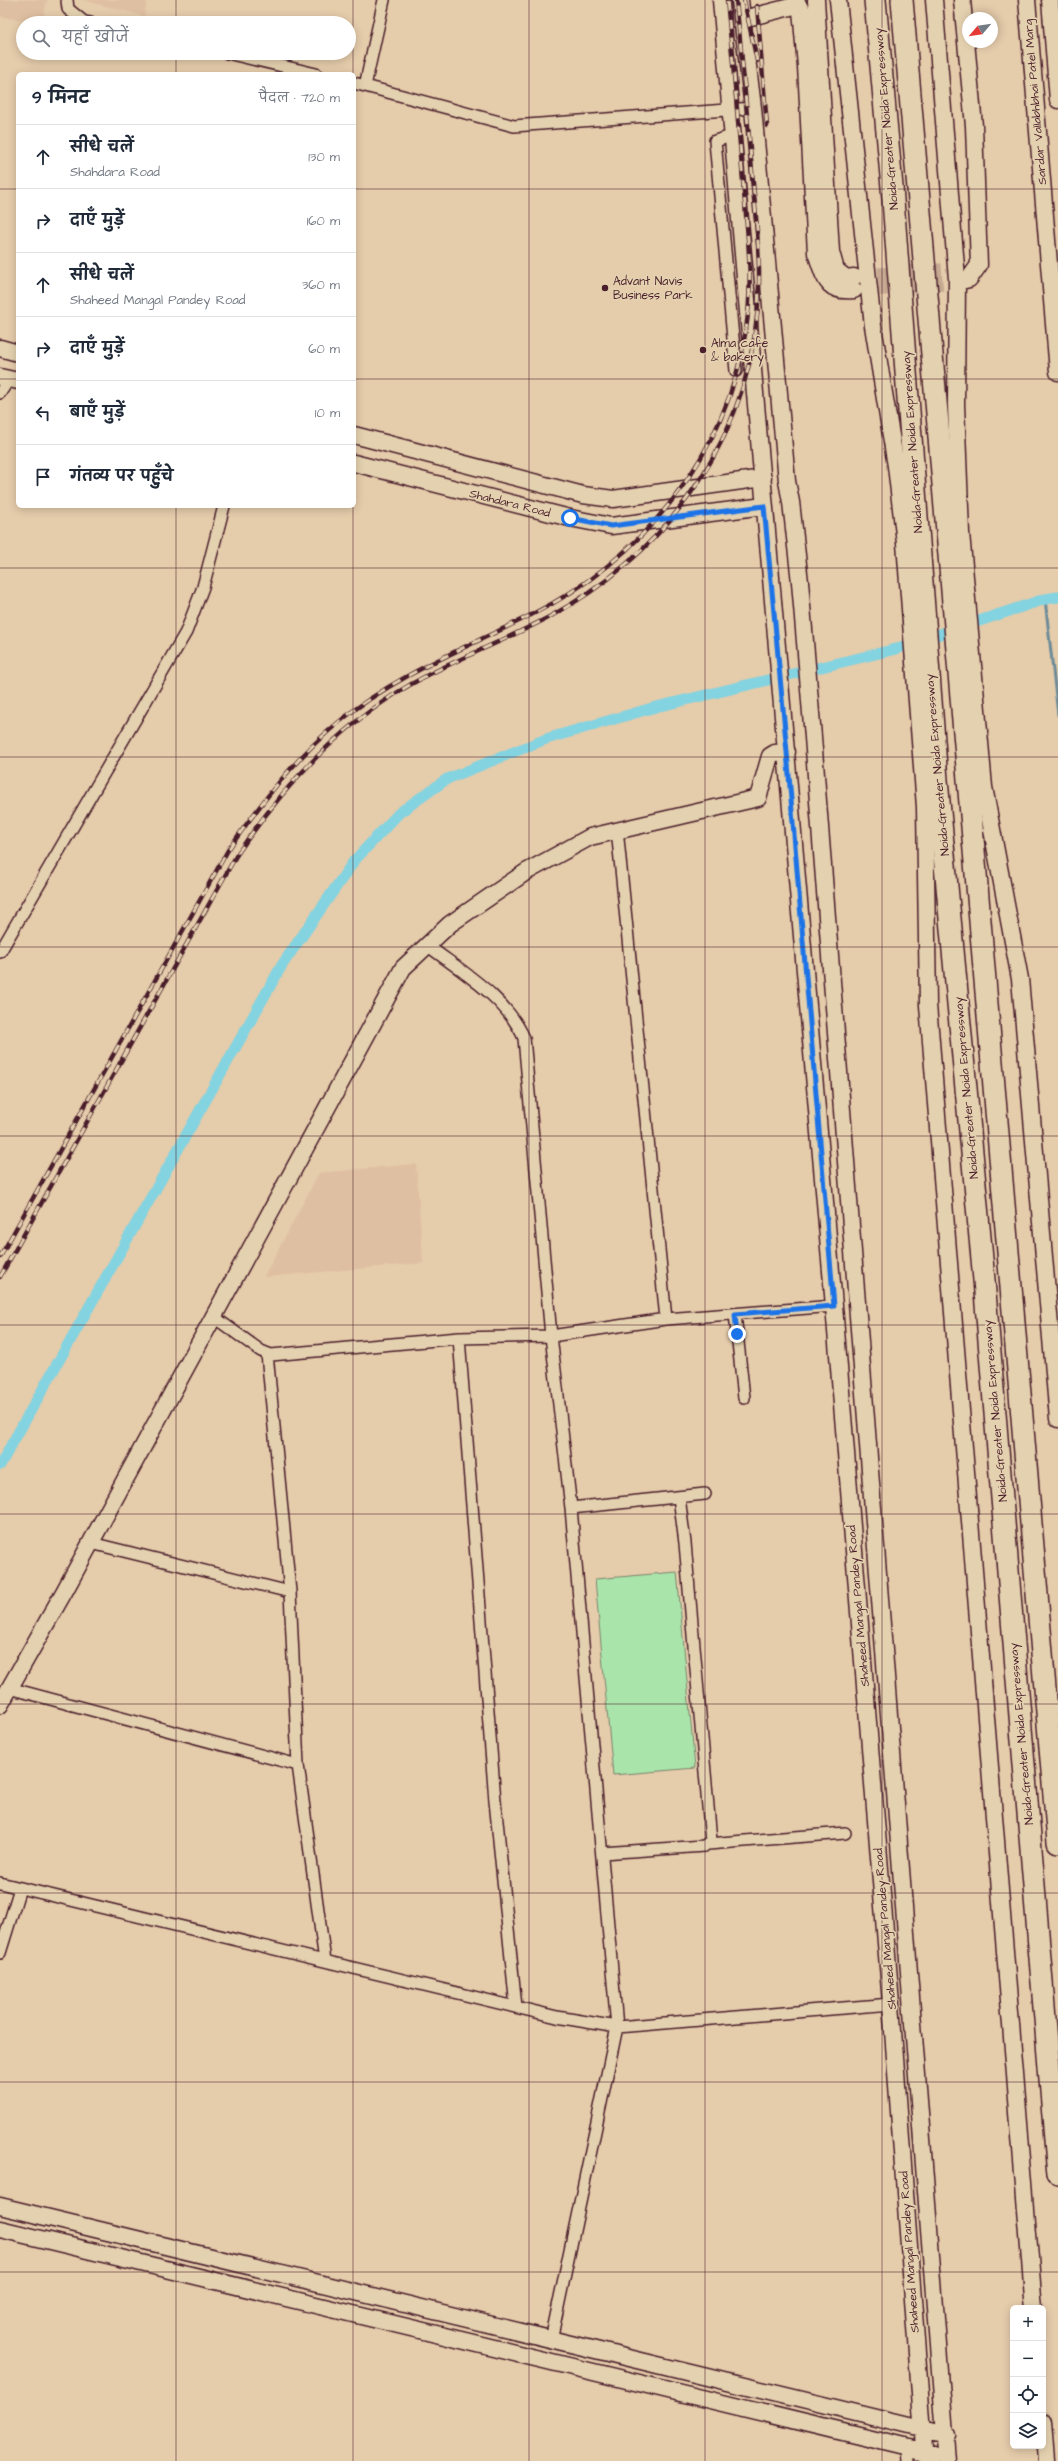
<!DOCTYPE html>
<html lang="hi">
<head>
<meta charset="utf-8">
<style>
  :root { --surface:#fff; --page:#f2f2f3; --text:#1f2937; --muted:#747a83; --line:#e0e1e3 }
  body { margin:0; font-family:"Architects Daughter","Playpen Sans Deva",sans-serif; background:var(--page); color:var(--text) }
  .controls { position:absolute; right:12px; bottom:12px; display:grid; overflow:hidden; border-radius:6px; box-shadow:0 2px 10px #0003 }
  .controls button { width:36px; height:36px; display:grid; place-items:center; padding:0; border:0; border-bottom:1px solid var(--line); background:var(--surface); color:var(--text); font:20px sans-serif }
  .compass { position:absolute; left:962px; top:12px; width:36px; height:36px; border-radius:50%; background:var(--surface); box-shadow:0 2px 10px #0003; rotate:241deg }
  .stop { position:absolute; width:12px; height:12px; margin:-9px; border:3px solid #1a73e8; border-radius:50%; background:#fff }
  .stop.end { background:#1a73e8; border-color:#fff; box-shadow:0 1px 4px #0008 }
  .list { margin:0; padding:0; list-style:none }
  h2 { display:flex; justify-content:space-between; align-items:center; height:52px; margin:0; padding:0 16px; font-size:17px }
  h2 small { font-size:13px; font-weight:400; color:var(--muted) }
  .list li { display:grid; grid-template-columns:26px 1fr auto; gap:12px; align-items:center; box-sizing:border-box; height:64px; padding:0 16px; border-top:1px solid var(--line) }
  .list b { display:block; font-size:15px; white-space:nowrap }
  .list p { margin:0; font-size:13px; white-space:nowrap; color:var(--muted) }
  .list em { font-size:13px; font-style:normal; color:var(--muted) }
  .icon { flex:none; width:22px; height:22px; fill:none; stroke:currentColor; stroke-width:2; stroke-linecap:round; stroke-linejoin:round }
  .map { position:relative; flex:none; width:1058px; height:2461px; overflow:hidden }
  .search { position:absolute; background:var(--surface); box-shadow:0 2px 10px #0003; left:16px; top:16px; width:340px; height:44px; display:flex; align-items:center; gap:10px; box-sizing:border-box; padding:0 14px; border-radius:22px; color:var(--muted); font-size:15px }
  .panel { position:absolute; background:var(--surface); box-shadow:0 2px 10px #0003; left:16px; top:72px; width:340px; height:436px; border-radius:6px }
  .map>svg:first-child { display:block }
  .built { fill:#dfbfa1 }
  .green { fill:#a9e5ab; stroke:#7a826b }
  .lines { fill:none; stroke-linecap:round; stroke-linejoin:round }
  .stream { stroke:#6d8b98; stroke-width:3 }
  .canal { stroke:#84d3e0; stroke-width:11 }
  .secondary-tunnel { stroke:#c6a991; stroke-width:16; stroke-dasharray:16 8; stroke-linecap:butt }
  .street-casing { stroke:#4a1f2b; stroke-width:14 }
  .secondary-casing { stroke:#4a1f2b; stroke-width:19 }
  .highway-casing { stroke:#4a1f2b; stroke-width:24 }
  .street { stroke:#e4d1af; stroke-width:11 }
  .secondary { stroke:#e4d1af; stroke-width:16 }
  .highway { stroke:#e4d1af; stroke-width:21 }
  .rail-casing { stroke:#4a1f2b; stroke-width:4.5 }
  .rail { stroke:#e4d1af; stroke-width:3; stroke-dasharray:9; stroke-linecap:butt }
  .route { stroke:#1a73e8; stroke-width:5 }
  .grid { fill:none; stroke:#4a1f2b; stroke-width:1; stroke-opacity:0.55 }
  .poi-dot { fill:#4a1f2b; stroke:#e4d1af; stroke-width:1.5 }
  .labels { text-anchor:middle; stroke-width:3.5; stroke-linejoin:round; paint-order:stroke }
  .street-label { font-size:12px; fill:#4a1f2b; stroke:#e4d1af }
  .poi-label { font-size:12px; fill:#4a1f2b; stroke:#e4d1af; text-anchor:start }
</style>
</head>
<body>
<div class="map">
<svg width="1058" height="2461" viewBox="0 0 1058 2461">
  <rect width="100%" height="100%" fill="#e5ccab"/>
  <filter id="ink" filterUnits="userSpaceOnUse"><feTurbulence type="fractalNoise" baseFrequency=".025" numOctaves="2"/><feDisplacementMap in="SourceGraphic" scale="8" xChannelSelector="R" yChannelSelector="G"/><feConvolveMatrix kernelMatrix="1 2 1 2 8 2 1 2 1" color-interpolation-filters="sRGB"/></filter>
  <g filter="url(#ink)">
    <path class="built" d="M 0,0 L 47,0 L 42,23 L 30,23 L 0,16 Z
      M 83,0 L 147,0 L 144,16 Z
      M 416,1164 L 423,1263 L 264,1277 L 319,1173 Z"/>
    <path class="green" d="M 677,1572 L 695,1768 L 613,1775 L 595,1579 Z"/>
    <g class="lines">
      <path class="stream" d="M 1045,599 L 1058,715"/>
      <path class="canal" d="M 0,1465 L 282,965 L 354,861 L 399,813 L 447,779 L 546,739 L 652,708 L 892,650 L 1045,599 L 1058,597"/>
      <path class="secondary-tunnel" d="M 854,277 L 961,270
        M 855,290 L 961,281"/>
      <defs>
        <path id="street" d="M 67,0 L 68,9 L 84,22 L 90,23
          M 227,53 L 316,74
          M 354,83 L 514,126 L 753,108
          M 365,86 L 384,0
          M 732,136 L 715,141 L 736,371
          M 0,393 L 9,379
          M 617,829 L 666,1319
          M 427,945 C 462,972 506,997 524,1038 L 551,1336 L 571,1508 L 617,2027 L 551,2340
          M 0,952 L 186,632 L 203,587 L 224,506
          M 735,1314 L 744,1398
          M 214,1317 L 261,1351 L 271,1355 L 459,1338 L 551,1336 L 666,1319 L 834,1306
          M 459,1338 L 495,1801 L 516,2007
          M 267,1354 L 290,1592 L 298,1765 L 325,1961
          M 571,1508 L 705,1494
          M 91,1543 L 290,1592
          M 9,1688 L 298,1765
          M 708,1844 L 845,1833
          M 602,1853 L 704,1846 L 711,1841 L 685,1543 L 679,1497
          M 0,1883 L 557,2017 L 617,2027 L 891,2004
          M 0,1953 L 20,1888
          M 907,2448 L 908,2461"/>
        <path id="secondary" d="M 721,0 L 834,1306 L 891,2004 L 925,2461
          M 740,0 L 753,108 L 787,481 L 791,502 L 800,582 L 813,737 L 947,2461
          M 796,0 L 801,10 L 806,66 L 816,253 C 825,277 825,293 854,290
          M 816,0 L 831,252 L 836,270 L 846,278 L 854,277
          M 838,0 L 873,326 L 896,466 L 905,543 L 925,807 L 928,1005 L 1034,2308
          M 934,0 L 957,279 L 956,405 L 961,533 L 984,787 L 1020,979 L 1058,1419
          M 1027,0 L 1058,372
          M 1050,0 L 1058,100
          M 743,19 L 798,5
          M 961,281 L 969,279 L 979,265 L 974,126 L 962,0
          M 0,348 L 18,353
          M 0,377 L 18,381
          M 354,435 L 583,495 L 613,499 L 763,478
          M 354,463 L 570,518 L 611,526 L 764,506
          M 0,1705 L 64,1592 L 403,968 L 450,924 L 526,872 L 590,837 L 758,798 L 770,756 L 775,753 L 787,752
          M 0,2206 L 947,2435
          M 0,2229 L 934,2454
          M 1043,2421 L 1046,2461"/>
        <path id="highway" d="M 875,0 L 892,187 L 937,780 L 984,1280 L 1058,2176
          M 902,0 L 1058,1842"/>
      </defs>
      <use href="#street" class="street-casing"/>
      <use href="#secondary" class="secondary-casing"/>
      <use href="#highway" class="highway-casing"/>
      <use href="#street" class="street"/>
      <use href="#secondary" class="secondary"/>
      <use href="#highway" class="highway"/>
      <defs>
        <path id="rail" d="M 744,0 L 757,61
          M 757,6 L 767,126
          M 0,1257 L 228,850 C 261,803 295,758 339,722 C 395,675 466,648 531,615 C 644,558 727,456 746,329 C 754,280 747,229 743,181 C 738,120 733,60 727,0
          M 0,1277 L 236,856 C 286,782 346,718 426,676 C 467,655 510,638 551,616 C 675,548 755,430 759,286 C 760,248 755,209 752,171 C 747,114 742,57 736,0"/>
      </defs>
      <use href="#rail" class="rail-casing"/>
      <use href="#rail" class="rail"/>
    </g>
  </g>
  <g class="lines" filter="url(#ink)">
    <path class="route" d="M 570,518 L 611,526 L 764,506 L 787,752 L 834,1306 L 735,1314 L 737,1334"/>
  </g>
  <path class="grid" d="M 176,0 L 176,23M 353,0 L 353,74M 529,0 L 529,2461M 705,0 L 705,2461M 882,0 L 882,2461M 176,53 L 176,74M 0,189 L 18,189M 354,189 L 1058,189M 0,379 L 18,379M 354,379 L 1058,379M 176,506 L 176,2461M 353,506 L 353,2461M 0,568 L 1058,568M 0,757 L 1058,757M 0,947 L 1058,947M 0,1136 L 1058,1136M 0,1325 L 1058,1325M 0,1514 L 1058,1514M 0,1704 L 1058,1704M 0,1893 L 1058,1893M 0,2082 L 1058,2082M 0,2272 L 1058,2272"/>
  <g class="poi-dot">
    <circle cx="605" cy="288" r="4"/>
    <circle cx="703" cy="350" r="4"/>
  </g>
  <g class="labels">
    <g class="street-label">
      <text transform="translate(1035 102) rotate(-95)" y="4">Sardar Vallabhbhai Patel Marg</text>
      <text transform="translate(886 119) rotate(-95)" y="4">Noida-Greater Noida Expressway</text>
      <text transform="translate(912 442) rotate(-94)" y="4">Noida-Greater Noida Expressway</text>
      <text transform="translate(510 503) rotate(14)" y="4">Shahdara Road</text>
      <text transform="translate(937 765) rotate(-95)" y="4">Noida-Greater Noida Expressway</text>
      <text transform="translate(966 1088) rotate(-95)" y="4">Noida-Greater Noida Expressway</text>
      <text transform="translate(995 1411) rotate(-95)" y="4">Noida-Greater Noida Expressway</text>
      <text transform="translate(858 1606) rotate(-95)" y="4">Shaheed Mangal Pandey Road</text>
      <text transform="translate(1021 1734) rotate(-95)" y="4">Noida-Greater Noida Expressway</text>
      <text transform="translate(885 1929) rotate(-95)" y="4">Shaheed Mangal Pandey Road</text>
      <text transform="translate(909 2252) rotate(-94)" y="4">Shaheed Mangal Pandey Road</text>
    </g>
    <g class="poi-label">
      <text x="613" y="285">Advant Navis<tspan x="613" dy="14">Business Park</tspan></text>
      <text x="711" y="347">Alma cafe<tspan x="711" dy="14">&amp; bakery</tspan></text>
    </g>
  </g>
</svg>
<div class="controls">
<button>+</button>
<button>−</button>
<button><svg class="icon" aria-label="locate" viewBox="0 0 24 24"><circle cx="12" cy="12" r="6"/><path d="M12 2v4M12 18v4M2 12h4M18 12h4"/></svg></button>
<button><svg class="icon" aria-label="layers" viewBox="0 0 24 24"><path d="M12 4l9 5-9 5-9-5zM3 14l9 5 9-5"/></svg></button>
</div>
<svg class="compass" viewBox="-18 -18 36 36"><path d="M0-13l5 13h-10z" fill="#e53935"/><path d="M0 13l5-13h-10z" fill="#747a83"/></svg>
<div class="stop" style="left:570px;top:518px"></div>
<div class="stop end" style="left:737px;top:1334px"></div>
<div class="search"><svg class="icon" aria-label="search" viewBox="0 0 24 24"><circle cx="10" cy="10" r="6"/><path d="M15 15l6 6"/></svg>यहाँ खोजें</div>
<section class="panel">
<h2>9 मिनट<small>पैदल · 720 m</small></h2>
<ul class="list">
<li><svg class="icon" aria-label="ahead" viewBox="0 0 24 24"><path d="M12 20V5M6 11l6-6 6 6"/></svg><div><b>सीधे चलें</b><p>Shahdara Road</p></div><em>130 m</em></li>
<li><svg class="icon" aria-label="right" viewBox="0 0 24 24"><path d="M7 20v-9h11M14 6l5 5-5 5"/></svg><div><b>दाएँ मुड़ें</b></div><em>160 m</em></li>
<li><svg class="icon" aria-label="ahead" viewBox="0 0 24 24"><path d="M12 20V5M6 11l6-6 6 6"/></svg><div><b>सीधे चलें</b><p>Shaheed Mangal Pandey Road</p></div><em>360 m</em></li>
<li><svg class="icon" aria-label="right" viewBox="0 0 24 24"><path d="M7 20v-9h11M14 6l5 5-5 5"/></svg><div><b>दाएँ मुड़ें</b></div><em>60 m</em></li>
<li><svg class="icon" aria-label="left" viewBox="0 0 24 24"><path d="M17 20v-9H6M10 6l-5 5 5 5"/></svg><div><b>बाएँ मुड़ें</b></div><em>10 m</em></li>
<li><svg class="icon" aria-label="arrive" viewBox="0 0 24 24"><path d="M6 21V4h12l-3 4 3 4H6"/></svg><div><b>गंतव्य पर पहुँचे</b></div></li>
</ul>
</section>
</div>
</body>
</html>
